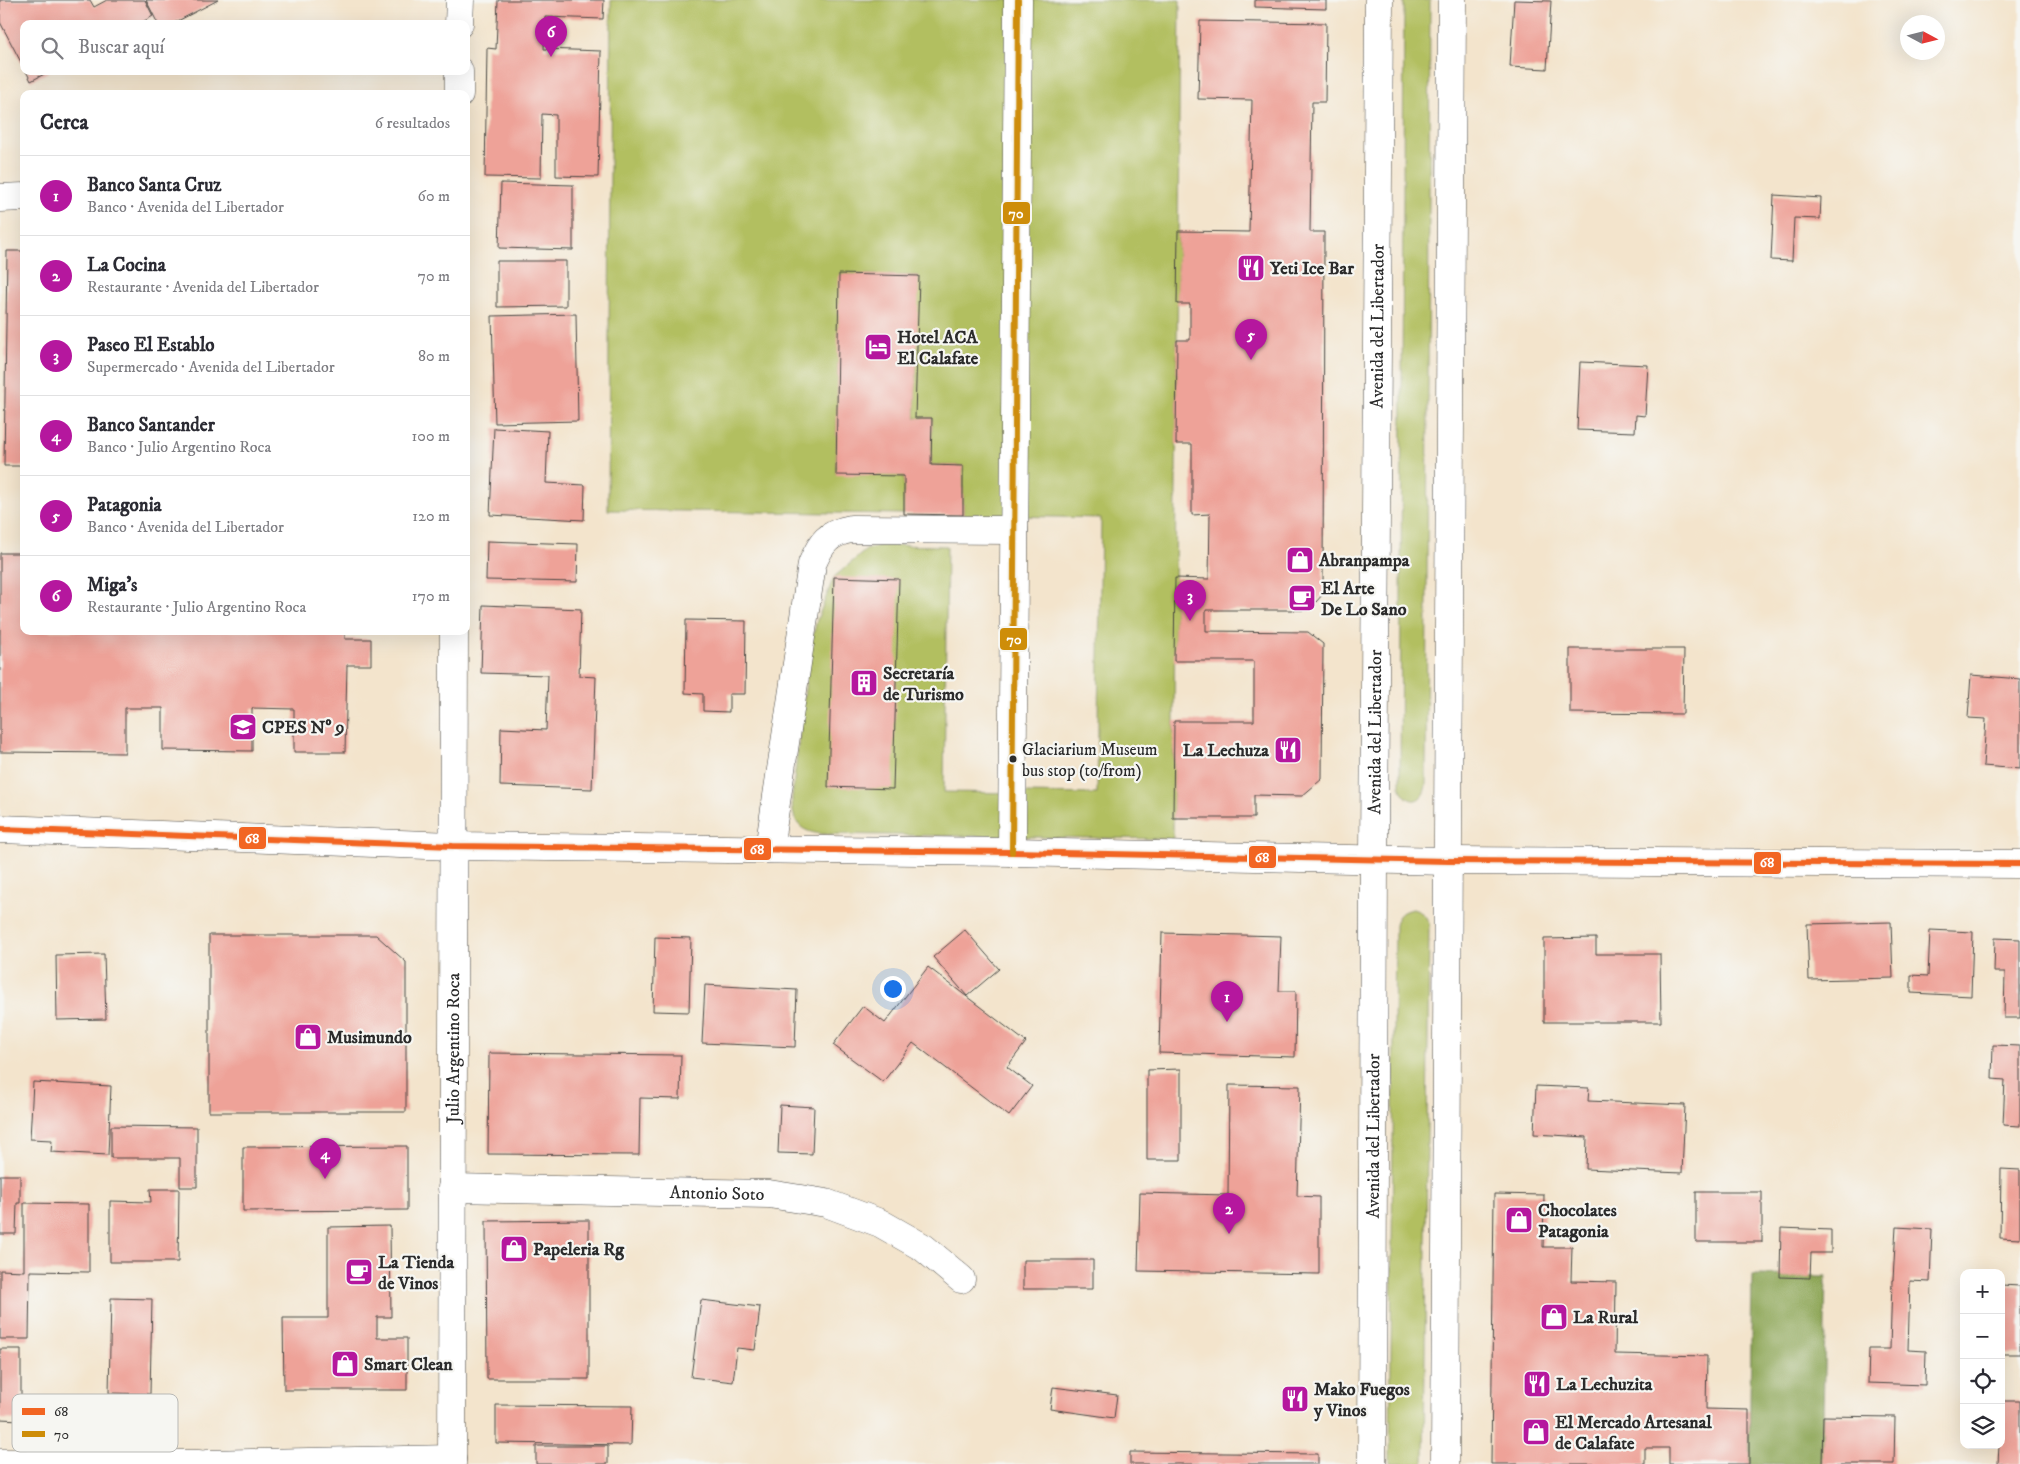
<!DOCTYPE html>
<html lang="es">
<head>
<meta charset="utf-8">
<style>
  :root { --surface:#fff; --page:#f2f2f3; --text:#2b2b33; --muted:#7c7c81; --line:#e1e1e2; --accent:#b5179e }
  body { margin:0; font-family:"IM FELL DW Pica",serif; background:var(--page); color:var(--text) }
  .controls { position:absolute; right:15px; bottom:15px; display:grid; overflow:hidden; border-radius:10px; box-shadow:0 5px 20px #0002 }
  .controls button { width:45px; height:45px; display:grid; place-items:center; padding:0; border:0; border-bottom:1px solid var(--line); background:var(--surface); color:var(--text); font:25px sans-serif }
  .compass { position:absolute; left:1900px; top:15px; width:45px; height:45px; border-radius:50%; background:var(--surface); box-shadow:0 5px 20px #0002; rotate:97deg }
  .you { position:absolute; left:892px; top:988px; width:18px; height:18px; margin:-12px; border:4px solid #fff; border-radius:50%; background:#1a73e8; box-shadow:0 0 0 8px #1a73e833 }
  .badge { display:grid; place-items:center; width:32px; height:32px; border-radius:50%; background:var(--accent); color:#fff; font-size:16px; font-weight:700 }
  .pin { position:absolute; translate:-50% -41px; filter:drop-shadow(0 1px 2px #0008) }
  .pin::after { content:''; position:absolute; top:26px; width:18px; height:15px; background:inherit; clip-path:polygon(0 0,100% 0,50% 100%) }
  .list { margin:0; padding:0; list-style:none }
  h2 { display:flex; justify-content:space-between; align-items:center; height:65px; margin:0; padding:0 20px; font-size:21px }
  h2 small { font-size:16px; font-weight:400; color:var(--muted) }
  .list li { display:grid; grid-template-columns:32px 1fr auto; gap:15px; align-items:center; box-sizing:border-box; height:80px; padding:0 20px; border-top:1px solid var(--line) }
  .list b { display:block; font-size:19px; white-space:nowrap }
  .list p { margin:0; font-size:16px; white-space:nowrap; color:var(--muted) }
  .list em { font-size:16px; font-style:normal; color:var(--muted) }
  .icon { flex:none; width:28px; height:28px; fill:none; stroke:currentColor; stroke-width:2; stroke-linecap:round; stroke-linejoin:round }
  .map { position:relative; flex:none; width:2020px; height:1464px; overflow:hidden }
  .search { position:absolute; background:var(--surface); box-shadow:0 5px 20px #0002; left:20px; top:20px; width:450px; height:55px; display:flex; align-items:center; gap:12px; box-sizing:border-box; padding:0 18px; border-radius:10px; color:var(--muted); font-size:19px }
  .panel { position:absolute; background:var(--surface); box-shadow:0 5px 20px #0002; left:20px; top:90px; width:450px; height:545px; border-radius:10px }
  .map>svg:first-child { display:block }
  .green { fill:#b2bf61; stroke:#6e7546 }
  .forest { fill:#8da657; stroke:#5c6841 }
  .building { fill:#eea298 }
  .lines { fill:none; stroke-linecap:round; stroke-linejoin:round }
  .minor-casing { stroke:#494743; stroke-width:29 }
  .major-casing { stroke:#494743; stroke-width:29 }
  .minor { stroke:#fff; stroke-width:28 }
  .major { stroke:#fff; stroke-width:28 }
  .bus-1-casing { stroke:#f6f6f2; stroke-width:10 }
  .bus-2-casing { stroke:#f6f6f2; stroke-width:10 }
  .bus-1 { stroke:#f26522; stroke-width:6 }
  .bus-2 { stroke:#ce8d09; stroke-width:6 }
  .bus-dot { fill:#2b2b2b; stroke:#f6f6f2; stroke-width:2 }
  .labels { text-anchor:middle; stroke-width:4.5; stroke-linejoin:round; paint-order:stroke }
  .bus-label { font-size:17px; fill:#2b2b2b; stroke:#f6f6f2; text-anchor:start }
  .poi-label { font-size:18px; font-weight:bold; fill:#2b2b2b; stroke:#f6f6f2; text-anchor:start }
  .street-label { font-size:18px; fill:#2b2b2b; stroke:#f6f6f2 }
  .key { fill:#f6f6f2; stroke:#b9b9b6; stroke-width:1 }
  .key-label { font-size:14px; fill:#2b2b2b }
  .line-badge { stroke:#f6f6f2; stroke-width:2 }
  .badge-label { font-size:14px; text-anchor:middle; font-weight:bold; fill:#fff }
</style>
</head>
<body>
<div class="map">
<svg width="2020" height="1464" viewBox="0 0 2020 1464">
  <rect width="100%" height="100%" fill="#f6f6f2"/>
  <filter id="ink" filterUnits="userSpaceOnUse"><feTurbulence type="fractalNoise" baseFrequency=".02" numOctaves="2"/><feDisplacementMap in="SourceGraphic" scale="10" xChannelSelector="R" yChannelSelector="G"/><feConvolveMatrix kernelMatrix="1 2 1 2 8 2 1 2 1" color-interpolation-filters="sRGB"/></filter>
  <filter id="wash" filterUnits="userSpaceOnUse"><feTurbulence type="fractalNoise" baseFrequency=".0096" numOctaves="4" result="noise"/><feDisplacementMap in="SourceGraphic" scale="20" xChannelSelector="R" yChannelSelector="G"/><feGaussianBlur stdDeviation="1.12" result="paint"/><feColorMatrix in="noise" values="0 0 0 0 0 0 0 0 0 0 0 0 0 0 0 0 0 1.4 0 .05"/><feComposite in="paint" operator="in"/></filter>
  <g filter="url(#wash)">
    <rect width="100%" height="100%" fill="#f3e4cc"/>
    <path class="green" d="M 611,0 L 1180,0 L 1173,839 L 821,834 C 797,831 792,820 792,797 L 810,648 L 817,620 L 834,577 L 866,550 L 881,545 L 947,546 L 944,792 L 1097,794 L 1101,518 L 963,515 L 963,466 L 931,465 L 932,418 L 915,418 L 918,276 L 840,274 L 836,474 L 904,476 L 904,514 L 608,510 Z
      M 1404,0 L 1430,0 L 1426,785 C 1423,806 1405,804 1400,786 Z
      M 1413,909 C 1422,912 1426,915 1429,924 L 1424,1464 L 1390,1464 L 1395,925 C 1398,914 1402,911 1413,909 Z"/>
    <path class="forest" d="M 1752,1275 L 1826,1276 L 1822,1464 L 1749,1464 Z"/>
    <g id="blocks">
      <path class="building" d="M 0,0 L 90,0 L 94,7 L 107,0 L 145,0 L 153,16 L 139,24 L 24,24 L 24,68 L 0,22 Z
        M 146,0 L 218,0 L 172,24 L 158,24 Z
        M 498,0 L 604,0 L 603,19 L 545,17 L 544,49 L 601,51 L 598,177 L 556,176 L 556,115 L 542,114 L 541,178 L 485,177 L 487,48 L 496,49 Z
        M 1255,0 L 1326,0 L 1326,9 L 1255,7 Z
        M 1514,0 L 1551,1 L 1547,69 L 1510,67 Z
        M 1200,21 L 1326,23 L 1325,102 L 1312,102 L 1310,232 L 1324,232 L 1323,594 L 1309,610 L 1206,610 L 1206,631 L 1308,632 L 1323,644 L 1322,779 L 1302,796 L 1254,795 L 1254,818 L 1173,818 L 1174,721 L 1254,721 L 1254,661 L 1174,661 L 1175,578 L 1209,579 L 1210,514 L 1192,515 L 1192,444 L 1176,444 L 1177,340 L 1190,340 L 1190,304 L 1177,304 L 1178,231 L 1249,232 L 1252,100 L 1198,99 Z
        M 26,71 L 50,71 L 31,81 Z
        M 501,183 L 573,185 L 573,250 L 499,248 Z
        M 1774,195 L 1821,198 L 1820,219 L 1794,218 L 1792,261 L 1771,260 Z
        M 7,251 L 24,251 L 24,466 L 4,466 Z
        M 497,261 L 566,261 L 566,306 L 497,307 Z
        M 839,274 L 919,276 L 915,418 L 932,418 L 931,465 L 963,466 L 963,515 L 904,514 L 904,476 L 836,475 Z
        M 576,314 L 578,421 L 495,423 L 492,316 Z
        M 1580,362 L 1648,365 L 1645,416 L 1636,415 L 1635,432 L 1577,430 Z
        M 494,428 L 548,431 L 546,483 L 585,485 L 584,520 L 490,515 Z
        M 487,541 L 578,544 L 577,582 L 486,580 Z
        M 0,553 L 24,553 L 24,631 L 345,631 L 345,639 L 371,639 L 371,665 L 347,665 L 345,752 L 294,752 L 294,709 L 252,708 L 252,751 L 163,750 L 163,708 L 125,708 L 125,753 L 0,752 Z
        M 834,577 L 899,579 L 893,789 L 828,787 Z
        M 483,605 L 581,609 L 579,676 L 596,677 L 592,789 L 500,786 L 501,728 L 546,730 L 548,675 L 481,673 Z
        M 686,620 L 746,621 L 745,694 L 729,694 L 729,712 L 703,711 L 703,694 L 685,693 Z
        M 1570,649 L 1684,649 L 1683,714 L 1570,713 Z
        M 1971,675 L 2020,679 L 2020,769 L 1983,766 L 1986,719 L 1968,718 Z
        M 1891,922 L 1893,978 L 1809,980 L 1807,924 Z
        M 965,930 L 999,969 L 967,996 L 933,957 Z
        M 1930,930 L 1973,932 L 1971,996 L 1911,993 L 1911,975 L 1928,976 Z
        M 1162,933 L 1281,936 L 1279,991 L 1296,991 L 1295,1057 L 1159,1053 Z
        M 209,935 L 376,935 L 406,962 L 406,1112 L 209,1112 Z
        M 655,937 L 691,938 L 689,1012 L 653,1011 Z
        M 1596,938 L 1596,954 L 1660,954 L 1661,1022 L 1544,1022 L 1544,939 Z
        M 1995,938 L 2020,939 L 2020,1018 L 2004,1018 L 2005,972 L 1994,972 Z
        M 104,954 L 106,1019 L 57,1020 L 56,955 Z
        M 928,967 L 1026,1042 L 1007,1067 L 1032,1086 L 1009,1116 L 913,1043 L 883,1082 L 833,1045 L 863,1006 L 885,1023 Z
        M 705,985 L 797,990 L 795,1047 L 702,1043 Z
        M 1993,1045 L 2020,1046 L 2020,1126 L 2003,1125 L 2005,1080 L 1992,1079 Z
        M 489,1053 L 681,1055 L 680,1099 L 640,1098 L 639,1155 L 488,1154 Z
        M 1181,1069 L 1181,1160 L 1147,1160 L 1147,1070 Z
        M 33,1082 L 111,1086 L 108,1155 L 51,1152 L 52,1140 L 30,1139 Z
        M 1229,1085 L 1300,1086 L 1297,1196 L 1319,1197 L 1319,1274 L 1138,1271 L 1140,1193 L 1228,1195 Z
        M 1536,1086 L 1589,1088 L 1588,1101 L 1685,1105 L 1682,1173 L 1586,1169 L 1587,1137 L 1534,1134 Z
        M 780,1105 L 814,1107 L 812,1154 L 778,1153 Z
        M 111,1126 L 197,1127 L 197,1187 L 180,1187 L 180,1158 L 111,1158 Z
        M 407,1146 L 407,1210 L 243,1211 L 243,1147 Z
        M 2001,1169 L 2020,1170 L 2020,1239 L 2000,1238 Z
        M 0,1175 L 20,1175 L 20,1203 L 17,1203 L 16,1234 L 0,1234 Z
        M 150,1189 L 179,1189 L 178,1262 L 110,1262 L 110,1201 L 151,1202 Z
        M 1696,1192 L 1762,1192 L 1762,1242 L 1696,1242 Z
        M 1494,1194 L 1544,1195 L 1543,1247 L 1572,1247 L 1571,1281 L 1616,1282 L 1615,1354 L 1707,1356 L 1706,1409 L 1749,1410 L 1749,1464 L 1669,1464 L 1669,1448 L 1645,1448 L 1645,1464 L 1491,1464 Z
        M 24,1203 L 89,1204 L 89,1272 L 30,1271 L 29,1339 L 0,1339 L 0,1270 L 24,1271 Z
        M 589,1220 L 589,1379 L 487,1379 L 486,1221 Z
        M 390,1226 L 391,1317 L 377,1317 L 377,1338 L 407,1338 L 407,1390 L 284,1390 L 283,1318 L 328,1318 L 328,1227 Z
        M 1896,1227 L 1932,1229 L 1930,1282 L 1910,1281 L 1908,1350 L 1926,1351 L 1925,1385 L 1868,1383 L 1869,1349 L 1890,1349 L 1892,1280 L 1893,1280 Z
        M 1781,1228 L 1831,1230 L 1831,1253 L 1811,1253 L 1810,1278 L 1780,1277 Z
        M 1023,1260 L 1093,1260 L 1093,1289 L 1023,1289 Z
        M 2001,1285 L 2020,1286 L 2020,1354 L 2001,1354 Z
        M 111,1298 L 152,1299 L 150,1394 L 109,1393 Z
        M 701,1300 L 760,1307 L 755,1350 L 737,1348 L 733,1382 L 691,1377 Z
        M 0,1349 L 21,1349 L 21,1420 L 0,1419 Z
        M 1053,1387 L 1117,1395 L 1114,1418 L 1050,1409 Z
        M 2001,1401 L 2020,1401 L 2020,1464 L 1998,1464 L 1999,1445 L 2001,1445 Z
        M 496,1405 L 632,1406 L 631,1445 L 496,1443 Z
        M 1823,1416 L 1895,1417 L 1894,1464 L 1822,1464 Z
        M 536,1446 L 608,1446 L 608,1464 L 536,1464 Z
        M 1130,1452 L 1318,1454 L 1318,1464 L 1130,1464 Z"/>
    </g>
  </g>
  <g filter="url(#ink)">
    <use href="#blocks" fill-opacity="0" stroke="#494743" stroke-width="1"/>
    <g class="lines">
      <defs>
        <g id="minor">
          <path d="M 459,24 L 460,0"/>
          <path d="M 459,94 L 459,71"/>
          <path d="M 0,198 L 24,197"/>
          <path d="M 0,829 L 453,846 L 1012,852 L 1449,861 L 2020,864"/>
          <path d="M 769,849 L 812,564 C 821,543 828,533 851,529 L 1014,530"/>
          <path d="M 1012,852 L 1018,0"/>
          <path id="s1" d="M 452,1188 L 769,1194 L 826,1203 L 880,1223 L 924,1248 L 961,1279"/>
          <path d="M 0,1463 L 199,1464"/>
          <path d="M 207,1464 L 452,1459"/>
          <path id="s2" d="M 452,1464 L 454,631"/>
        </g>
        <g id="major">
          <path id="s3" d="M 1372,1464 L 1374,860 L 1379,0"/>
          <path d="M 1445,1464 L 1452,0"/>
        </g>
      </defs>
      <use href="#minor" class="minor-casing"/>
      <use href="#major" class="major-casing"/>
      <use href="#minor" class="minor"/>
      <use href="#major" class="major"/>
      <defs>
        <path id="bus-1" d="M 0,829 L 453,846 L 1012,852 L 1449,861 L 2020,864"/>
        <path id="bus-2" d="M 1012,852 L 1018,0"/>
      </defs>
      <use href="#bus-1" class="bus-1-casing"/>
      <use href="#bus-2" class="bus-2-casing"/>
      <use href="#bus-1" class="bus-1"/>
      <use href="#bus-2" class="bus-2"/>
    </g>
  </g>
  <defs>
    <symbol id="restaurant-square" viewBox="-11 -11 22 22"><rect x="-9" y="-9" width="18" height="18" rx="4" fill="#b5179e" stroke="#f6f6f2"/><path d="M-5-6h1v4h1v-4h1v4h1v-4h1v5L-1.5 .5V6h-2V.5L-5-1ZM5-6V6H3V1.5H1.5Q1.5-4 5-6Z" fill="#fff"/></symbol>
    <symbol id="hotel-square" viewBox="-11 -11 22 22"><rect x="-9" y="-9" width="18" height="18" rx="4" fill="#b5179e" stroke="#f6f6f2"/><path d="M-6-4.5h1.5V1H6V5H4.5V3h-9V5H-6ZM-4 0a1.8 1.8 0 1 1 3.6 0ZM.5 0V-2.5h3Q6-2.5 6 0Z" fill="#fff"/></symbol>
    <symbol id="shop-square" viewBox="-11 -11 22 22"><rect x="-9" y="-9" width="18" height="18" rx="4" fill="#b5179e" stroke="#f6f6f2"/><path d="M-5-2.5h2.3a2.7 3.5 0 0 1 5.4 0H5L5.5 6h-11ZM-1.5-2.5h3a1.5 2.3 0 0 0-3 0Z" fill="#fff"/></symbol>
    <symbol id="cafe-square" viewBox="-11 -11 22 22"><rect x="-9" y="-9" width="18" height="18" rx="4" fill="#b5179e" stroke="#f6f6f2"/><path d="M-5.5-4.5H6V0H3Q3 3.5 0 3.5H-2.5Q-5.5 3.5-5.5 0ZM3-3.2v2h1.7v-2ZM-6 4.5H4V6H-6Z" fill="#fff"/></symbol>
    <symbol id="building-square" viewBox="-11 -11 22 22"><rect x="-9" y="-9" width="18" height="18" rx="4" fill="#b5179e" stroke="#f6f6f2"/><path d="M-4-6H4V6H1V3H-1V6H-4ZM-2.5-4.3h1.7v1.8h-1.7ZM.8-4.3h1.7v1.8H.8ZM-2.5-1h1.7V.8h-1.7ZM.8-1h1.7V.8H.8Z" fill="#fff"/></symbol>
    <symbol id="school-square" viewBox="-11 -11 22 22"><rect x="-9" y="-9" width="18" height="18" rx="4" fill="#b5179e" stroke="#f6f6f2"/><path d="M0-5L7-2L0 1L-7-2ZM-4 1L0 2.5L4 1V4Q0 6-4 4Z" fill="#fff"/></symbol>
  </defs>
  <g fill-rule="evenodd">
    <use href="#restaurant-square" x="1235" y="252" width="32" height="32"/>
    <use href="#hotel-square" x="862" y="331" width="32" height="32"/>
    <use href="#shop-square" x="1284" y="544" width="32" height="32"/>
    <use href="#cafe-square" x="1286" y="582" width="32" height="32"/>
    <use href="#building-square" x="848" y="667" width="32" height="32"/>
    <use href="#school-square" x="227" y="711" width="32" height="32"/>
    <use href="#restaurant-square" x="1272" y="734" width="32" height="32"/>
    <use href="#shop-square" x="292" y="1021" width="32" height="32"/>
    <use href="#shop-square" x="1503" y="1204" width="32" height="32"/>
    <use href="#shop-square" x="498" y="1233" width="32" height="32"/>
    <use href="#cafe-square" x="343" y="1256" width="32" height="32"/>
    <use href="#shop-square" x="1538" y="1301" width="32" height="32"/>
    <use href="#shop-square" x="329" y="1348" width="32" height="32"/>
    <use href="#restaurant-square" x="1521" y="1368" width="32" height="32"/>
    <use href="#restaurant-square" x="1279" y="1383" width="32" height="32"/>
    <use href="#shop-square" x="1520" y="1416" width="32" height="32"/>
  </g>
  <circle class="bus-dot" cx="1013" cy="759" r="4.5"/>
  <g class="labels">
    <g class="bus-label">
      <text x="1022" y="755">Glaciarium Museum<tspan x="1022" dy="21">bus stop (to/from)</tspan></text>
    </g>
    <g class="poi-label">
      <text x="1270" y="274">Yeti Ice Bar</text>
      <text x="897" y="343">Hotel ACA<tspan x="897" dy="21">El Calafate</tspan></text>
      <text x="1319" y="566">Abranpampa</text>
      <text x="1321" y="594">El Arte<tspan x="1321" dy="21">De Lo Sano</tspan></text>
      <text x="883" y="679">Secretaría<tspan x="883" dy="21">de Turismo</tspan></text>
      <text x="262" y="733">CPES Nº 9</text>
      <text x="1269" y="756" text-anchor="end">La Lechuza</text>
      <text x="327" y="1043">Musimundo</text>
      <text x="1538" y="1216">Chocolates<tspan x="1538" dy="21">Patagonia</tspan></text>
      <text x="533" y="1255">Papeleria Rg</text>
      <text x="378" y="1268">La Tienda<tspan x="378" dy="21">de Vinos</tspan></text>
      <text x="1573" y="1323">La Rural</text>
      <text x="364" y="1370">Smart Clean</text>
      <text x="1556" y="1390">La Lechuzita</text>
      <text x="1314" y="1395">Mako Fuegos<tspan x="1314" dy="21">y Vinos</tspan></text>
      <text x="1555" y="1428">El Mercado Artesanal<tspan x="1555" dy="21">de Calafate</tspan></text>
    </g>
    <g class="street-label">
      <text dy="6" stroke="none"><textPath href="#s3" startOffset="1138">Avenida del Libertador</textPath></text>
      <text dy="6" stroke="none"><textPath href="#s3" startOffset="732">Avenida del Libertador</textPath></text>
      <text dy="6" stroke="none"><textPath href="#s2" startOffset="416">Julio Argentino Roca</textPath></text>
      <text dy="6" stroke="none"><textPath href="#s3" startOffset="328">Avenida del Libertador</textPath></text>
      <text dy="6" stroke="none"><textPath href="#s1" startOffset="265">Antonio Soto</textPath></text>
    </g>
  </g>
  <rect x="12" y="1394" width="166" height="58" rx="8" class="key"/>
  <rect x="22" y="1408" width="23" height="7" fill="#f26522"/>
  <rect x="22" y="1431" width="23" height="6" fill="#ce8d09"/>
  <g class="key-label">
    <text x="54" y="1416">68</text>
    <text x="54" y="1439">70</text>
  </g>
  <g class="line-badge">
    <rect x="1002" y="201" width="29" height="24" rx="5" fill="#ce8d09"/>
    <rect x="999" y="627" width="29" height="24" rx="5" fill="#ce8d09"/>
    <rect x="238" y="826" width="29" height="24" rx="5" fill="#f26522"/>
    <rect x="743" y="837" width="29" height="24" rx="5" fill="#f26522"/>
    <rect x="1248" y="845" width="29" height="24" rx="5" fill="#f26522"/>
    <rect x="1753" y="851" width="29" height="24" rx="5" fill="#f26522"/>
  </g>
  <g class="badge-label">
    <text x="1016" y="218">70</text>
    <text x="1014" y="644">70</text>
    <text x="252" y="843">68</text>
    <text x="757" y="854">68</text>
    <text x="1262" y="862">68</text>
    <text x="1767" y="867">68</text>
  </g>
</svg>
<div class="controls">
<button>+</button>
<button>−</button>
<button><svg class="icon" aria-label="locate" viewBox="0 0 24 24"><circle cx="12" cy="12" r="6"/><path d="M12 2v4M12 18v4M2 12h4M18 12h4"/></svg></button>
<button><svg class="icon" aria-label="layers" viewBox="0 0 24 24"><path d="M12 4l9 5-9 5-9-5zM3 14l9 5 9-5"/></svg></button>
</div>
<svg class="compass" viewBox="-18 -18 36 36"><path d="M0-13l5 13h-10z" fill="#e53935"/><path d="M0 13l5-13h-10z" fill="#7c7c81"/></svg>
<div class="you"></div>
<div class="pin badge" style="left:1227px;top:1022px">1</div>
<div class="pin badge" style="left:1229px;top:1234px">2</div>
<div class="pin badge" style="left:1190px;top:621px">3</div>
<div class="pin badge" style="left:325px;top:1179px">4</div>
<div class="pin badge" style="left:1251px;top:360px">5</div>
<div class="pin badge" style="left:551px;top:57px">6</div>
<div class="search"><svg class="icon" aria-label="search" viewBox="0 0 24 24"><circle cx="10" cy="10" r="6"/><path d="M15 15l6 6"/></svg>Buscar aquí</div>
<section class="panel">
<h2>Cerca<small>6 resultados</small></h2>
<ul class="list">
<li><span class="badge">1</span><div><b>Banco Santa Cruz</b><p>Banco · Avenida del Libertador</p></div><em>60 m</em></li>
<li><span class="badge">2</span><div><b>La Cocina</b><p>Restaurante · Avenida del Libertador</p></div><em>70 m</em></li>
<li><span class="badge">3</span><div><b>Paseo El Establo</b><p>Supermercado · Avenida del Libertador</p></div><em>80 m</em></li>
<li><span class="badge">4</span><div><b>Banco Santander</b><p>Banco · Julio Argentino Roca</p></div><em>100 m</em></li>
<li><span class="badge">5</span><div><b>Patagonia</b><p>Banco · Avenida del Libertador</p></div><em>120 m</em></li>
<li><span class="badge">6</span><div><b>Miga's</b><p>Restaurante · Julio Argentino Roca</p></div><em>170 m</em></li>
</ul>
</section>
</div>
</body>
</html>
